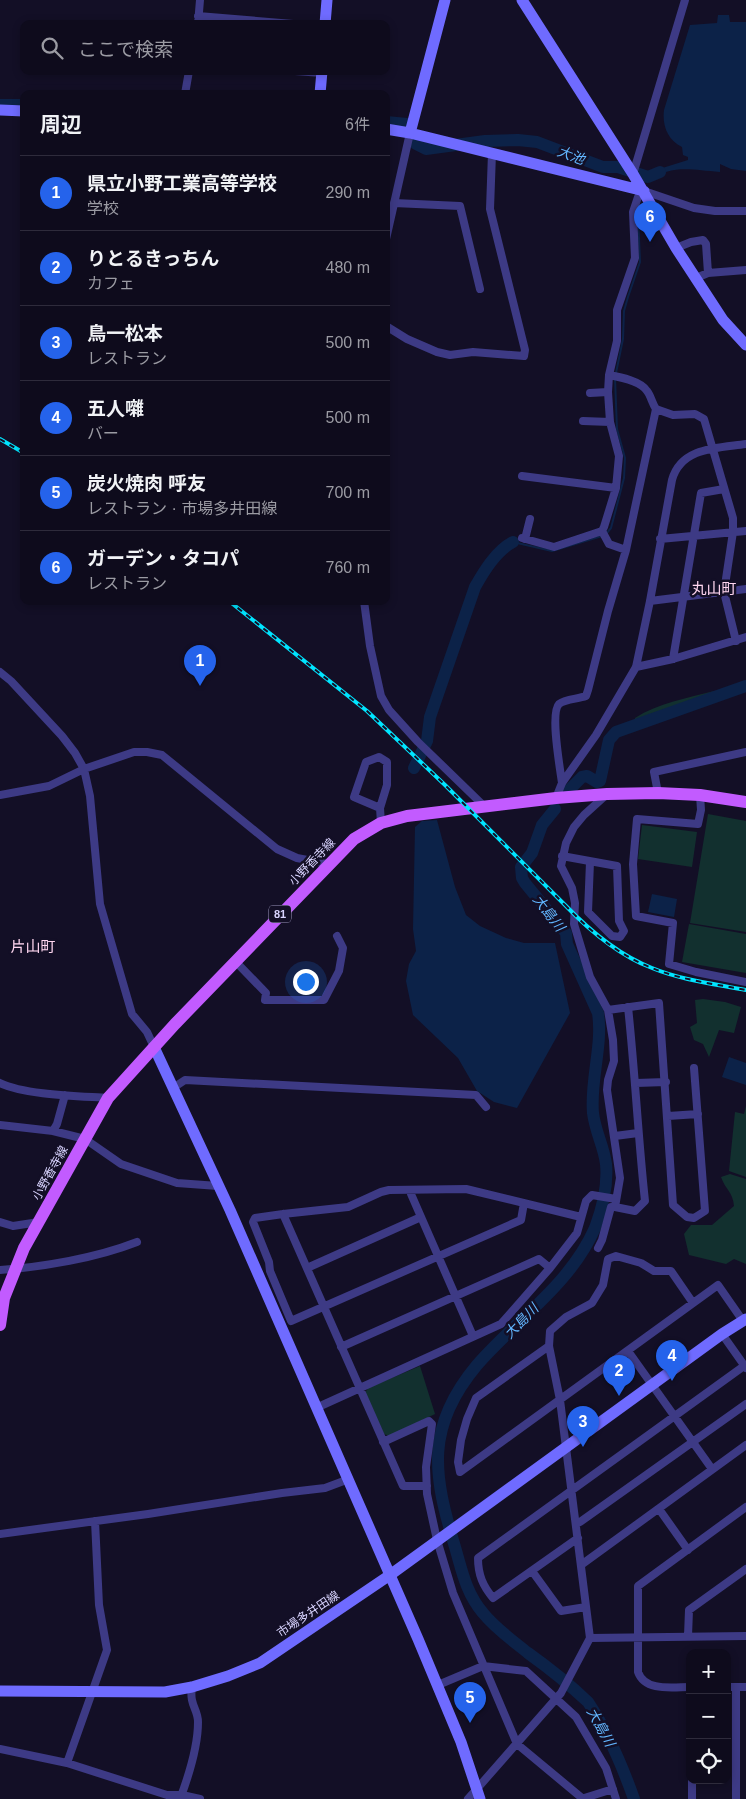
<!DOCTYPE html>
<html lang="ja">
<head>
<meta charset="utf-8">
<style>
  :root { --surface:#0e0b1c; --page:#1c1929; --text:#f1f3f6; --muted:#9b9ba3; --line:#2e2b3b; --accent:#2563eb }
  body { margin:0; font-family:Arial,"Noto Sans JP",sans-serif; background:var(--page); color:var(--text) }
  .controls { position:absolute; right:15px; bottom:15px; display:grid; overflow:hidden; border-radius:10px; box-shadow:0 2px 8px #0003 }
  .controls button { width:45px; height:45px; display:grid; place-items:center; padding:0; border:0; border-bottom:1px solid var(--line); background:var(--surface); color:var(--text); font:25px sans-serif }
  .you { position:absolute; left:305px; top:981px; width:18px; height:18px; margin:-12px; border:4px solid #fff; border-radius:50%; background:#1a73e8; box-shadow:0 0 0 8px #1a73e833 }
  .badge { display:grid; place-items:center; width:32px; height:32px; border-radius:50%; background:var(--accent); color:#fff; font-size:16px; font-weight:700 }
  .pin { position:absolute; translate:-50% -41px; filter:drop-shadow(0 1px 2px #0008) }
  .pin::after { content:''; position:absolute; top:26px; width:18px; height:15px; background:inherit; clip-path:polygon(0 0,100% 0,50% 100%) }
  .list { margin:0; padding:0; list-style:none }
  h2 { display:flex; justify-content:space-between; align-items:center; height:65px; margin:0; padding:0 20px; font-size:21px }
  h2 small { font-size:16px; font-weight:400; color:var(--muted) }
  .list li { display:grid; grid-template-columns:32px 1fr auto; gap:15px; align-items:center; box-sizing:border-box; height:75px; padding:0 20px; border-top:1px solid var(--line) }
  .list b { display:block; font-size:19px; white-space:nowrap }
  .list p { margin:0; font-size:16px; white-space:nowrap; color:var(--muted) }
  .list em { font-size:16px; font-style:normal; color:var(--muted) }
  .icon { flex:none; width:28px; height:28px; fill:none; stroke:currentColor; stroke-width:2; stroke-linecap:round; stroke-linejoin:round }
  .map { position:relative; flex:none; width:746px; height:1799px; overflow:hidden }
  .search { position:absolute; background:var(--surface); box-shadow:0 2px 8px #0003; left:20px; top:20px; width:370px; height:55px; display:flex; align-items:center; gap:12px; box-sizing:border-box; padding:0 18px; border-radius:10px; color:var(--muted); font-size:19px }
  .panel { position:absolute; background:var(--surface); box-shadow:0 2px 8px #0003; left:20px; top:90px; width:370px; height:515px; border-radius:10px }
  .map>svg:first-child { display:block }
  .green { fill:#12302f }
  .water { fill:#0c2248 }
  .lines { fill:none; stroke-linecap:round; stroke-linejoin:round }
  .stream { stroke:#0c2248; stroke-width:2 }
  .river { stroke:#0c2248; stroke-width:12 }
  .street { stroke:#3d3a85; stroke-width:8 }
  .secondary { stroke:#6f6bff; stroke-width:11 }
  .primary { stroke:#c25bff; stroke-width:12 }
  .rail-casing { stroke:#00e5ff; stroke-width:4 }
  .rail { stroke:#130f26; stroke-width:2; stroke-dasharray:5.5; stroke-linecap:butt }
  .labels { text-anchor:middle; stroke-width:5; stroke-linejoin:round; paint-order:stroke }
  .shield { fill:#130f26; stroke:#9e99be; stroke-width:1 }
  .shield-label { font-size:11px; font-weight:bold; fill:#d9d4ff }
  .street-label { font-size:12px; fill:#d9d4ff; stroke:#130f26 }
  .water-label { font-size:14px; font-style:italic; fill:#62b6ff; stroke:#130f26 }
  .quarter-label { font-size:15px; fill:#ffd6f0; stroke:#130f26 }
</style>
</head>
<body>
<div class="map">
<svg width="746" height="1799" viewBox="0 0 746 1799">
  <rect width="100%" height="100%" fill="#130f26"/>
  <path class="green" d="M 714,691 L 692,703 L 634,723 L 635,718 C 658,703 688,698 714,691 Z
    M 708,814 L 746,821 L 746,932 L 690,923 Z
    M 642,825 L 697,832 L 692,867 L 638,859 Z
    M 689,924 L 746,934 L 746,973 L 682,962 Z
    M 703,999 L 725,1002 L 741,1007 L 734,1033 L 719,1030 L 709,1057 L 703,1044 L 694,1040 L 690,1027 L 697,1023 L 695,1000 Z
    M 746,1106 L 746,1177 L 729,1171 L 735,1112 L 744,1114 Z
    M 730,1174 L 746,1179 L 746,1264 L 734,1259 L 726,1264 L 689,1255 L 684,1234 L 691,1225 L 712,1225 L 734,1206 C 733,1192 725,1189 721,1177 Z
    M 420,1366 L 435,1414 L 389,1436 L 384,1434 L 365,1393 L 368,1388 Z"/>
  <path class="water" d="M 718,15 L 729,15 L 730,22 L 746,22 L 746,171 L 731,169 L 720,164 L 720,172 C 691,170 673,164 647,181 L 645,177 L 656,170 L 688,160 L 688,157 L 683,155 L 682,147 C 668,140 662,126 664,110 L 690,25 L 717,23 Z
    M 437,820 L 455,887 L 466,915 L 480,926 L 506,938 L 524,943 L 555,943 L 570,1013 L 517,1108 L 494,1102 L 477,1091 L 458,1058 L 413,1015 L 406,981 L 409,964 L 416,951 L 413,929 L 415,827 L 422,821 Z
    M 652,894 L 677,899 L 674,917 L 648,912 Z
    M 729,1057 L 746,1063 L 746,1085 L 722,1077 Z"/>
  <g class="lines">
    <path class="stream" d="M 616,373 L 623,339 L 624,311 L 628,297 L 640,262 L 638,215 L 639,204
      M 606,534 L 611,528 L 624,478 L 625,458 L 617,429 L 615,378
      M 513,542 L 552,551 L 602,536"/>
    <path class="river" d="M 0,105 L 24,105
      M 386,122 L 407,124 L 416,144 L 426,149 L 485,141 L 518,140 L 537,142 L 603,167 L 618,167 L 648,177 L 660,172
      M 414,768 L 427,741 L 430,717 L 475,587 C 484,571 496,551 513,542
      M 566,793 L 582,777 L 587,776 L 597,782 L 600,781 L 609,740 L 616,732 L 746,686
      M 555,809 L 542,825 L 532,853 L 521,867 L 522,878 L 525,883 L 566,933 L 567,944 L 598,1013 C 603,1045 590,1080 593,1113 C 595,1131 604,1147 606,1164 C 608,1184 602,1209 595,1228 C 570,1285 517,1319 477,1365 C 425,1427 433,1474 455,1547 C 462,1571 466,1593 483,1613 C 496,1629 512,1640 528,1653 C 549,1668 569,1684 588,1702 C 608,1732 622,1765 634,1799"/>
    <path class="street" d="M 198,16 L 293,24
      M 198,24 L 200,0
      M 295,71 L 322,73
      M 185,94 L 189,71
      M 633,174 L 685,0
      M 394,203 L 460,206 L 480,289
      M 386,239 L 410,133
      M 676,248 L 691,242 L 703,240 L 706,244 L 708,273
      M 696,278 L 708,273 L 746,270
      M 386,326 L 407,339 L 437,352 L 450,355 L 473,352 L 524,356 L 525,350 L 490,209 L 492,153
      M 609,375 C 620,377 641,381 647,391 C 651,396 652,403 656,409 L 673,415 L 695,414 L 704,419 L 733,518 L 733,532 L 724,592 L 736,641
      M 590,393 L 608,392
      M 583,421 L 610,422
      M 522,476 L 616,488
      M 602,531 L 609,544 L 626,550
      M 522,538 L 554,547 L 602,531 L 604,527 L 616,488 L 619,456 L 610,422 L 608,392 L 609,375 L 617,341 L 617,310 L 635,258 L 633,212 L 638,197 L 644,191 L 694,208 L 715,211 L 746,211
      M 525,539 L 530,519
      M 660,539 L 746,531
      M 364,601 L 370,646 L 381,696 L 389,710 L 418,742 L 485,807
      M 650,601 L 746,589
      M 673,659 L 701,493 L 724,489
      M 636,667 L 673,659 L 746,637
      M 0,672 L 11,681 L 62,736 L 75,753 L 84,769 L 90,796 L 100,904 L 132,1014 L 147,1032 L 154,1047
      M 562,783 C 560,768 550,713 559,704 C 565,699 578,699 586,696 L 588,690 L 608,611 L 626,550 L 656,409
      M 658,793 L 654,772 L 746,752
      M 0,795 L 49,786 L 84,769 L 134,752 L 147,752 L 162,755 L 277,849 L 297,858 L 328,864
      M 700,795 L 701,810 L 698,824 L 637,819 L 633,864 L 636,916 L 673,923 L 669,964 L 696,972 L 746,982
      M 556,798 L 562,783 L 596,735 L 636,667 L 650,601 L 672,480 C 681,447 718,448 746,444
      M 380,808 L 354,797 L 366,762 L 379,757 L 387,762 L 387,785 L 380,808 L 381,823
      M 562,856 L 617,866 L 619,921 L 624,931 L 620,937 L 612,936 L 588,912 L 590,862
      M 236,962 L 266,993 L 265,1000 L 324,1000 L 339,971 L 343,948 L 337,936
      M 608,1010 L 659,1003 L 673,1205 L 687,1217 L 694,1218 L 705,1211 L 694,1068
      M 0,1083 C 25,1095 79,1096 108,1098
      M 636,1083 L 666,1082
      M 173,1088 L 185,1080 L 476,1095 L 486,1107
      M 668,1116 L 698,1114
      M 0,1125 L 53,1131 L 85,1139 L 121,1164 L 177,1183 L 218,1186
      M 53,1131 L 57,1124 L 65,1095
      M 615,1136 L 638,1133
      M 412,1190 L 411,1194 L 473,1336
      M 524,1203 L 521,1220 L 291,1321 L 270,1271 L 269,1262 L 253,1222 L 255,1218 L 283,1214 L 348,1207 L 381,1192 L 389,1190 L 466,1189 L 581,1217
      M 615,1207 L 635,1211 L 645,1201 C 638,1136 635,1072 628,1007
      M 283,1214 L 403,1486 L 427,1486
      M 0,1222 L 13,1226 L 39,1222
      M 598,1248 L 602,1240 L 611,1207 L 615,1207 L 620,1178 L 607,1090 L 608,1080 L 614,1061 L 613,1040 L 608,1010 L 590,977 L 574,924 L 575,903 L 572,888 L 561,866 L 566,843 L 574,827 L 584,815 L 606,795
      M 307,1268 L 421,1217
      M 0,1270 C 43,1267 96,1258 137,1242
      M 722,1334 L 746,1368
      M 549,1346 L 476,1398 L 467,1419 L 461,1440 L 458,1462 L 460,1472 L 718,1285 L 743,1321
      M 341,1347 L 539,1259 L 550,1268
      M 628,1351 L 712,1469
      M 316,1408 L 501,1324 L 550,1268 L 577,1233 L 586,1201 L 592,1195 L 616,1199
      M 383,1442 L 429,1421 L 432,1424 L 426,1467 L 427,1494 L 437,1540 L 453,1593 L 517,1744 L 582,1798
      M 659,1509 L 688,1550
      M 576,1523 L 580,1522 L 746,1404
      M 0,1534 L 148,1514 L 282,1493 L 325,1488 L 349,1479
      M 578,1538 L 493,1598 C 483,1586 478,1575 478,1558 L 744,1366
      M 581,1565 L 746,1445
      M 532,1571 L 561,1611 L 586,1607
      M 688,1636 L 689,1610 L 746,1569
      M 590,1638 L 746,1636
      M 438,1685 L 483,1666 L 526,1671 L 576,1717 L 606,1768 L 616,1799
      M 690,1687 C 673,1687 645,1692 638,1672 L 638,1586 L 746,1507
      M 727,1687 L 746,1687
      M 736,1687 L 736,1799
      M 0,1749 L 67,1763 L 167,1795 L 182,1795 L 200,1799
      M 67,1763 L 107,1650 L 99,1605 L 95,1521
      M 692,1780 L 692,1799
      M 180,1799 C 189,1775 198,1747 198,1722 C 198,1709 189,1705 192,1687
      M 468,1799 L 561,1693 L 590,1638 L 560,1400 L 549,1346 L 550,1331 L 566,1317 L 592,1303 L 603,1285 L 608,1259 L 616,1256 L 641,1263 L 654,1271 L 671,1271 L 693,1303
      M 581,1799 L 613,1789"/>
    <path class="secondary" d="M 522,0 L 633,174 L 676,248 L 723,320 L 746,345
      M 325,24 L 327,0
      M 320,94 L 322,71
      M 0,110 L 24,111
      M 386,129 L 410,133 L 644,191
      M 410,133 L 445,0
      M 154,1047 L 230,1210 L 418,1639 L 461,1742 L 480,1799
      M 0,1691 L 165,1692 L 192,1687 L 228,1676 L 260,1663 L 390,1575 L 722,1334 L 746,1319"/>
    <path class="primary" d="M 0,1325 L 4,1298 L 24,1248 L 108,1098 L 175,1024 L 354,839 L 381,823 L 407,816 L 556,798 L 607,794 L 658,793 L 700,795 L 746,802"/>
    <defs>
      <path id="rail" d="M 0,439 L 24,453
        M 229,601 L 367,711 L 445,785 L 570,910
        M 565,905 C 590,931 618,955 652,968 C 681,980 715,984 746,990"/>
    </defs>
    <use href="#rail" class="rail-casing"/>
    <use href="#rail" class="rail"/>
  </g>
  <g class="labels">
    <rect class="shield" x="269" y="905.5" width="22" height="17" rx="4"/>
    <g class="shield-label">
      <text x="280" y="918">81</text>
    </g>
    <g class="street-label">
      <text transform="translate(312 862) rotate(-46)" y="4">小野香寺線</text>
      <text transform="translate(50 1173) rotate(-61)" y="4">小野香寺線</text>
      <text transform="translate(308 1614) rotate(-34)" y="4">市場多井田線</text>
    </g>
    <g class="water-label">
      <text transform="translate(571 155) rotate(20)" y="5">大池</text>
      <text transform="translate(549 913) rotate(52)" y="5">大島川</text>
      <text transform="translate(521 1321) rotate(-46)" y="5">大島川</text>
      <text transform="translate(601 1727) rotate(61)" y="5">大島川</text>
    </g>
    <g class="quarter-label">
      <text x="714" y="594">丸山町</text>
      <text x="33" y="952">片山町</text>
    </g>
  </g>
</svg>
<div class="controls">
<button>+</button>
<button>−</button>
<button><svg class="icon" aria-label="locate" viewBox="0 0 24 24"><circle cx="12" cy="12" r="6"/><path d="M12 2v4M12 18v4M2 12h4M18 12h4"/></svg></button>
</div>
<div class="you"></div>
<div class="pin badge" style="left:200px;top:686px">1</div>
<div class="pin badge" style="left:619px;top:1396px">2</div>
<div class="pin badge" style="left:583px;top:1447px">3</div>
<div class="pin badge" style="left:672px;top:1381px">4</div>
<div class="pin badge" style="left:470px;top:1723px">5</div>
<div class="pin badge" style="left:650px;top:242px">6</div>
<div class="search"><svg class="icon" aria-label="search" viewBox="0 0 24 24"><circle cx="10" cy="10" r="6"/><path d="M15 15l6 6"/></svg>ここで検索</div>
<section class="panel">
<h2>周辺<small>6件</small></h2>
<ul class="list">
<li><span class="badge">1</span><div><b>県立小野工業高等学校</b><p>学校</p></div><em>290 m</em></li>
<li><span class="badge">2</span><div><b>りとるきっちん</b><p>カフェ</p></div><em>480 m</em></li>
<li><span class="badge">3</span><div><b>鳥一松本</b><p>レストラン</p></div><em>500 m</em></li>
<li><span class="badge">4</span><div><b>五人囃</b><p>バー</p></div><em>500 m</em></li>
<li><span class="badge">5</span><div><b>炭火焼肉 呼友</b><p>レストラン · 市場多井田線</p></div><em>700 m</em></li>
<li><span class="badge">6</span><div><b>ガーデン・タコパ</b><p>レストラン</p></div><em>760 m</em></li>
</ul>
</section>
</div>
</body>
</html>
